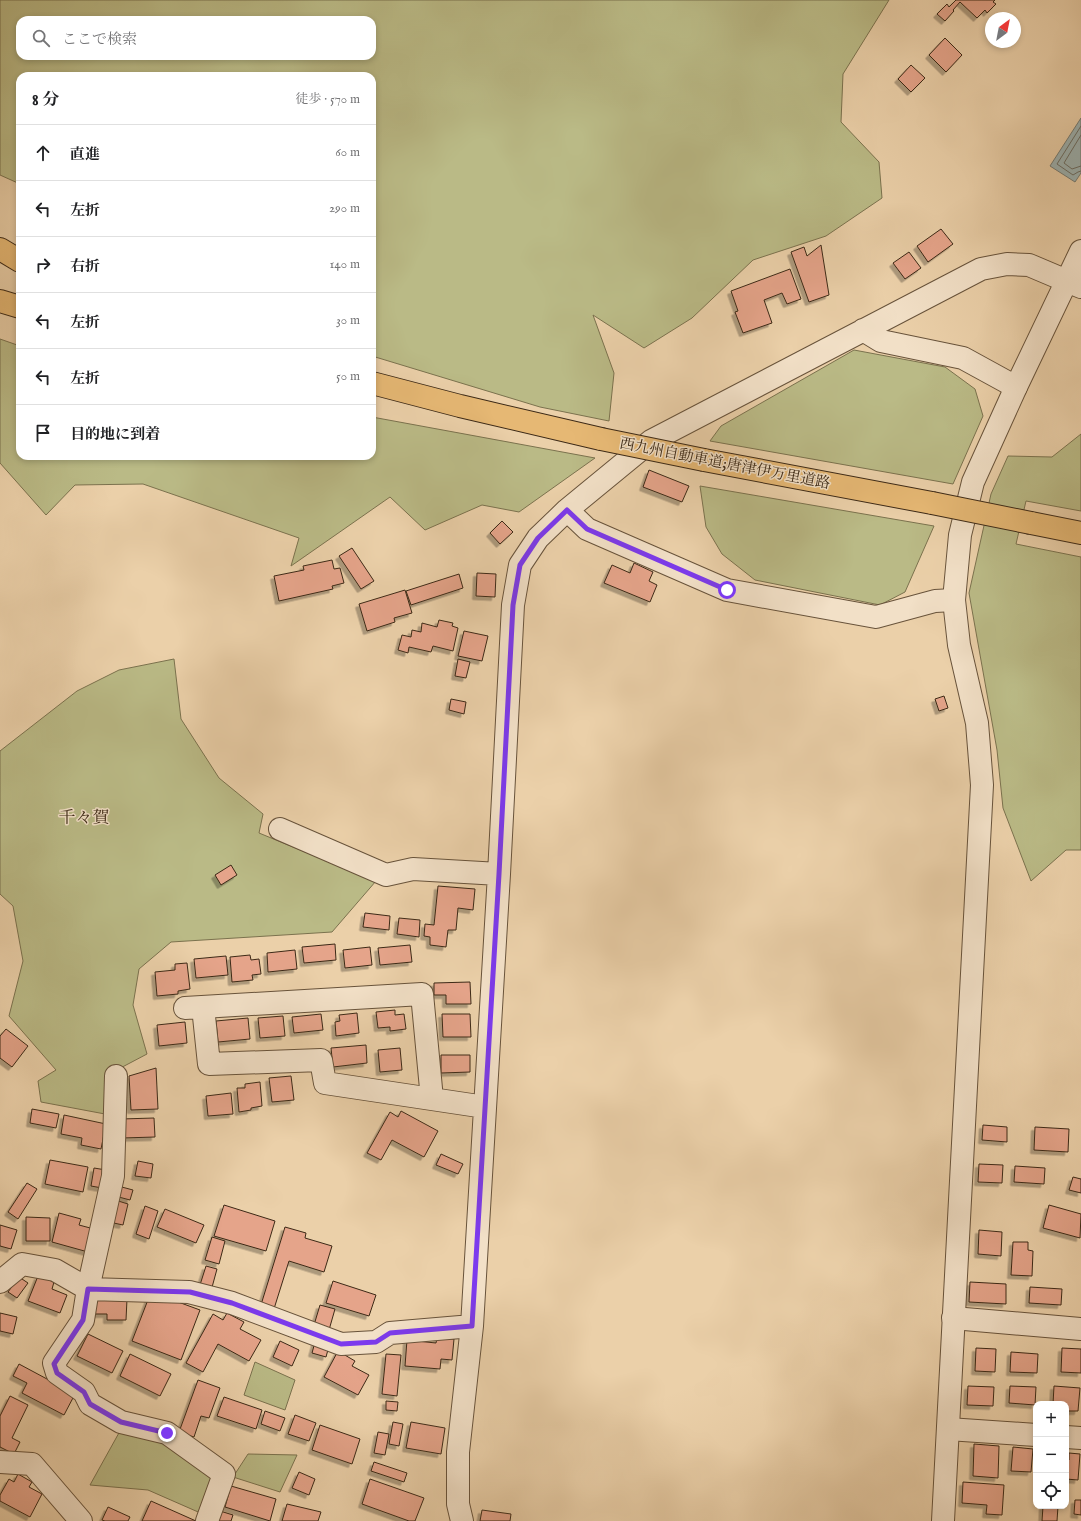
<!DOCTYPE html>
<html lang="ja">
<head>
<meta charset="utf-8">
<style>
  :root { --surface:#fff; --page:#f2f2f2; --text:#202124; --muted:#757577; --line:#e0e0e0 }
  body { margin:0; font-family:"IM FELL English","Noto Serif JP",serif; background:var(--page); color:var(--text) }
  .controls { position:absolute; right:12px; bottom:12px; display:grid; overflow:hidden; border-radius:8px; box-shadow:0 2px 6px #0003 }
  .controls button { width:36px; height:36px; display:grid; place-items:center; padding:0; border:0; border-bottom:1px solid var(--line); background:var(--surface); color:var(--text); font:20px sans-serif }
  .compass { position:absolute; left:985px; top:12px; width:36px; height:36px; border-radius:50%; background:var(--surface); box-shadow:0 2px 6px #0003; rotate:32deg }
  .stop { position:absolute; width:12px; height:12px; margin:-9px; border:3px solid #7c3aed; border-radius:50%; background:#fff }
  .stop.end { background:#7c3aed; border-color:#fff; box-shadow:0 1px 4px #0008 }
  .list { margin:0; padding:0; list-style:none }
  h2 { display:flex; justify-content:space-between; align-items:center; height:52px; margin:0; padding:0 16px; font-size:17px }
  h2 small { font-size:13px; font-weight:400; color:var(--muted) }
  .list li { display:grid; grid-template-columns:26px 1fr auto; gap:12px; align-items:center; box-sizing:border-box; height:56px; padding:0 16px; border-top:1px solid var(--line) }
  .list b { display:block; font-size:15px; white-space:nowrap }
  .list em { font-size:13px; font-style:normal; color:var(--muted) }
  .icon { flex:none; width:22px; height:22px; fill:none; stroke:currentColor; stroke-width:2; stroke-linecap:round; stroke-linejoin:round }
  .map { position:relative; flex:none; width:1081px; height:1521px; overflow:hidden }
  .search { position:absolute; background:var(--surface); box-shadow:0 2px 6px #0003; left:16px; top:16px; width:360px; height:44px; display:flex; align-items:center; gap:10px; box-sizing:border-box; padding:0 14px; border-radius:12px; color:var(--muted); font-size:15px }
  .panel { position:absolute; background:var(--surface); box-shadow:0 2px 6px #0003; left:16px; top:72px; width:360px; height:388px; border-radius:12px }
  .map>svg:first-child { display:block }
  .green { fill:#baba86; stroke:#7b724e; fill-rule:evenodd }
  .water { fill:#9db4b4; stroke:#767c75 }
  .lines { fill:none; stroke-linecap:round; stroke-linejoin:round }
  .shore { stroke:#6c6e65; stroke-width:1 }
  .building { fill:#e5a48a; stroke:#3c2916; filter:url(#shadow) }
  .minor-casing { stroke:#68533b; stroke-width:24 }
  .tertiary-casing { stroke:#68533b; stroke-width:24 }
  .motorway-casing { stroke:#3c2916; stroke-width:24 }
  .minor { stroke:#f2e0c7; stroke-width:22 }
  .tertiary { stroke:#f2e0c7; stroke-width:22 }
  .motorway { stroke:#e6b874; stroke-width:22 }
  .motorway-bridge-casing { stroke:#3c2916; stroke-width:24; stroke-linecap:butt }
  .motorway-bridge { stroke:#e6b874; stroke-width:22 }
  .route { stroke:#7c3aed; stroke-width:5 }
  .labels { text-anchor:middle; stroke-width:3; stroke-linejoin:round; paint-order:stroke }
  .street-label { font-size:15px; fill:#3c2916; stroke:#f2e0c7 }
  .quarter-label { font-size:17px; fill:#3c2916; stroke:#f2e0c7 }
</style>
</head>
<body>
<div class="map">
<svg width="1081" height="1521" viewBox="0 0 1081 1521">
  <defs>
    <filter id="shadow"><feDropShadow dx="-3.5" dy="3.5" stdDeviation="0" flood-color="#0004"/></filter>
  </defs>
  <rect width="100%" height="100%" fill="#ebd0a9"/>
  <filter id="stains"><feTurbulence type="fractalNoise" baseFrequency=".005" numOctaves="4"/><feColorMatrix values="0 0 0 0 .2 0 0 0 0 .09 0 0 0 0 .02 0 0 0 .5 -.17"/></filter>
  <radialGradient id="worn" r=".72"><stop offset=".6" stop-color="#630" stop-opacity="0"/><stop offset="1" stop-color="#630" stop-opacity=".3"/></radialGradient>
  <path class="green" d="M 0,0 L 889,0 L 843,74 L 841,122 L 879,162 L 882,198 L 826,236 L 753,260 L 692,318 L 644,348 L 593,315 L 614,373 L 609,421 L 540,407 L 372,356 L 372,76 L 20,76 L 20,184 L 0,175 ZM 20,20 L 372,20 L 372,56 L 20,56 Z
    M 0,339 L 20,346 L 20,456 L 372,456 L 372,417 L 595,458 L 519,512 L 482,505 L 425,530 L 390,497 L 291,566 L 299,538 L 143,484 L 75,485 L 46,515 L 0,463 Z
    M 854,350 L 945,367 L 975,389 L 983,416 L 953,484 L 710,441 L 721,426 Z
    M 1081,434 L 1081,511 L 1026,501 L 1016,544 L 1081,557 L 1081,850 L 1066,850 L 1031,881 L 1003,808 L 997,750 L 969,593 L 991,494 L 1008,456 L 1052,457 Z
    M 700,486 L 934,526 L 905,592 L 880,605 L 755,580 L 722,554 L 706,527 Z
    M 174,659 L 181,719 L 219,778 L 263,814 L 259,833 L 376,881 L 332,932 L 171,942 L 139,969 L 133,1005 L 147,1054 L 111,1073 L 105,1114 L 41,1102 L 38,1081 L 56,1070 L 9,1016 L 23,961 L 13,906 L 0,894 L 0,751 L 77,691 L 119,670 Z
    M 255,1362 L 295,1380 L 285,1410 L 244,1395 Z
    M 120,1431 L 163,1440 L 216,1479 L 205,1515 L 148,1490 L 90,1485 Z
    M 248,1454 L 297,1455 L 280,1492 L 233,1477 Z"/>
  <path class="water" d="M 1081,118 L 1081,173 L 1075,182 L 1050,166 Z"/>
  <g class="lines">
    <path class="shore" d="M 1081,126 L 1057,164 L 1073,175 L 1078,172 L 1081,171
      M 1081,135 L 1064,163 L 1072,169 L 1081,166"/>
  </g>
  <path class="building" d="M 956,0 L 995,0 L 993,2 L 996,4 L 987,13 L 985,10 L 977,18 L 960,2 L 953,10 L 954,11 L 945,21 L 937,14 L 947,4 L 949,7 Z
    M 945,38 L 962,55 L 946,72 L 929,55 Z
    M 911,65 L 925,78 L 911,92 L 898,79 Z
    M 941,229 L 953,244 L 928,262 L 917,246 Z
    M 821,245 L 829,295 L 809,302 L 791,252 L 804,247 L 807,256 Z
    M 909,252 L 921,268 L 905,279 L 893,263 Z
    M 790,269 L 801,299 L 787,304 L 782,293 L 764,300 L 772,323 L 743,333 L 735,312 L 738,311 L 731,291 Z
    M 649,470 L 689,486 L 682,502 L 643,487 Z
    M 502,521 L 513,532 L 500,544 L 490,533 Z
    M 352,548 L 374,581 L 361,589 L 339,556 Z
    M 332,560 L 334,569 L 340,568 L 344,583 L 332,586 L 333,589 L 279,601 L 274,576 L 304,570 L 303,566 Z
    M 634,563 L 653,572 L 649,581 L 657,585 L 650,602 L 604,583 L 612,565 L 630,573 Z
    M 477,573 L 496,574 L 495,597 L 476,596 Z
    M 459,574 L 463,588 L 411,605 L 406,591 Z
    M 405,590 L 412,613 L 394,618 L 395,622 L 367,631 L 359,604 Z
    M 439,620 L 453,623 L 452,626 L 458,628 L 453,651 L 433,646 L 431,652 L 409,647 L 408,653 L 398,650 L 402,635 L 411,637 L 412,630 L 421,632 L 422,623 L 437,627 Z
    M 464,631 L 488,636 L 482,661 L 458,656 Z
    M 458,659 L 470,662 L 466,678 L 455,676 Z
    M 944,696 L 948,708 L 939,711 L 935,699 Z
    M 451,699 L 466,702 L 464,714 L 449,710 Z
    M 231,865 L 237,875 L 221,885 L 215,875 Z
    M 438,886 L 475,889 L 473,910 L 458,908 L 456,930 L 448,930 L 446,947 L 430,945 L 430,937 L 424,936 L 425,924 L 434,925 Z
    M 365,913 L 390,916 L 389,930 L 363,927 Z
    M 399,918 L 420,920 L 419,937 L 397,934 Z
    M 335,944 L 336,960 L 304,963 L 302,947 Z
    M 410,945 L 412,962 L 380,965 L 378,948 Z
    M 370,947 L 372,965 L 345,968 L 343,950 Z
    M 295,950 L 297,969 L 268,972 L 267,953 Z
    M 250,955 L 251,960 L 259,959 L 261,974 L 252,975 L 253,980 L 232,982 L 230,957 Z
    M 226,956 L 228,975 L 196,978 L 194,959 Z
    M 187,963 L 190,989 L 178,991 L 178,994 L 157,996 L 155,972 L 175,970 L 175,964 Z
    M 470,982 L 471,1004 L 446,1004 L 446,995 L 434,995 L 434,983 Z
    M 395,1010 L 395,1015 L 404,1014 L 406,1029 L 390,1031 L 390,1027 L 378,1028 L 376,1012 Z
    M 357,1013 L 359,1033 L 336,1036 L 335,1022 L 340,1021 L 339,1015 Z
    M 321,1014 L 323,1030 L 294,1033 L 292,1017 Z
    M 442,1014 L 470,1014 L 471,1037 L 443,1037 Z
    M 283,1016 L 285,1036 L 260,1038 L 258,1018 Z
    M 248,1018 L 250,1039 L 218,1042 L 216,1021 Z
    M 185,1022 L 187,1043 L 159,1046 L 157,1025 Z
    M 6,1029 L 28,1046 L 12,1067 L 0,1058 L 0,1036 Z
    M 366,1045 L 367,1063 L 333,1067 L 331,1048 Z
    M 400,1048 L 402,1070 L 380,1072 L 378,1050 Z
    M 441,1055 L 470,1055 L 470,1072 L 441,1073 Z
    M 156,1068 L 158,1109 L 131,1110 L 129,1076 Z
    M 291,1076 L 294,1100 L 272,1102 L 269,1078 Z
    M 260,1082 L 262,1106 L 251,1108 L 251,1110 L 239,1112 L 237,1088 L 245,1088 L 245,1084 Z
    M 231,1093 L 233,1114 L 208,1116 L 206,1096 Z
    M 32,1109 L 59,1114 L 56,1128 L 30,1123 Z
    M 401,1111 L 438,1131 L 424,1157 L 392,1140 L 381,1160 L 367,1153 L 390,1112 L 398,1117 Z
    M 64,1115 L 106,1124 L 101,1149 L 81,1145 L 82,1138 L 61,1134 Z
    M 154,1118 L 155,1137 L 122,1138 L 121,1119 Z
    M 983,1125 L 1007,1127 L 1007,1142 L 982,1140 Z
    M 1035,1127 L 1069,1129 L 1068,1152 L 1034,1150 Z
    M 441,1154 L 463,1164 L 458,1174 L 436,1165 Z
    M 50,1160 L 88,1167 L 83,1192 L 45,1184 Z
    M 138,1161 L 153,1164 L 151,1178 L 135,1176 Z
    M 979,1164 L 1003,1165 L 1002,1183 L 978,1182 Z
    M 1015,1166 L 1045,1168 L 1044,1184 L 1014,1182 Z
    M 94,1168 L 106,1170 L 102,1188 L 91,1186 Z
    M 1073,1177 L 1081,1179 L 1081,1193 L 1069,1190 Z
    M 27,1183 L 37,1189 L 18,1219 L 8,1212 Z
    M 118,1186 L 133,1190 L 130,1200 L 115,1196 Z
    M 115,1200 L 128,1204 L 123,1225 L 109,1222 Z
    M 224,1205 L 275,1221 L 266,1251 L 214,1236 Z
    M 1049,1205 L 1081,1214 L 1080,1238 L 1043,1228 Z
    M 145,1206 L 158,1211 L 149,1239 L 136,1234 Z
    M 165,1209 L 204,1225 L 196,1243 L 157,1227 Z
    M 59,1213 L 81,1219 L 79,1225 L 94,1229 L 88,1252 L 52,1242 Z
    M 26,1217 L 50,1218 L 50,1241 L 26,1241 Z
    M 0,1225 L 17,1230 L 11,1249 L 0,1246 Z
    M 285,1227 L 306,1233 L 305,1238 L 332,1246 L 324,1272 L 289,1261 L 273,1312 L 260,1308 Z
    M 979,1230 L 1002,1232 L 1001,1256 L 978,1254 Z
    M 212,1237 L 225,1241 L 219,1264 L 205,1260 Z
    M 1013,1242 L 1028,1242 L 1028,1250 L 1033,1251 L 1032,1276 L 1011,1275 Z
    M 206,1266 L 217,1269 L 211,1291 L 199,1288 Z
    M 38,1276 L 54,1282 L 52,1289 L 67,1295 L 60,1313 L 28,1301 Z
    M 19,1277 L 28,1283 L 17,1298 L 8,1292 Z
    M 333,1281 L 376,1295 L 369,1316 L 326,1303 Z
    M 970,1282 L 1006,1284 L 1006,1304 L 969,1302 Z
    M 1030,1287 L 1062,1289 L 1061,1305 L 1029,1303 Z
    M 151,1292 L 200,1310 L 181,1360 L 132,1341 Z
    M 96,1298 L 127,1299 L 126,1320 L 107,1320 L 107,1314 L 95,1314 Z
    M 320,1305 L 335,1309 L 329,1330 L 314,1325 Z
    M 0,1313 L 17,1317 L 13,1334 L 0,1331 Z
    M 227,1313 L 244,1322 L 240,1329 L 261,1340 L 249,1361 L 218,1344 L 203,1372 L 186,1363 L 213,1314 L 223,1320 Z
    M 88,1334 L 123,1351 L 112,1373 L 77,1356 Z
    M 437,1338 L 454,1339 L 452,1360 L 441,1359 L 440,1369 L 405,1366 L 407,1340 L 436,1343 Z
    M 280,1341 L 299,1350 L 292,1366 L 273,1357 Z
    M 315,1342 L 329,1346 L 326,1357 L 312,1353 Z
    M 976,1348 L 996,1349 L 995,1372 L 975,1371 Z
    M 1062,1348 L 1081,1349 L 1081,1373 L 1061,1372 Z
    M 338,1351 L 355,1361 L 352,1366 L 369,1375 L 358,1395 L 324,1377 Z
    M 1011,1352 L 1038,1354 L 1037,1373 L 1010,1372 Z
    M 130,1354 L 171,1374 L 160,1396 L 120,1376 Z
    M 386,1354 L 401,1355 L 397,1396 L 382,1394 Z
    M 19,1364 L 75,1394 L 64,1415 L 22,1393 L 27,1383 L 13,1376 Z
    M 198,1380 L 220,1388 L 209,1418 L 201,1416 L 194,1437 L 179,1432 Z
    M 968,1386 L 994,1387 L 993,1406 L 967,1405 Z
    M 1010,1386 L 1036,1387 L 1035,1405 L 1009,1403 Z
    M 1054,1386 L 1080,1388 L 1078,1411 L 1066,1411 L 1066,1404 L 1053,1404 Z
    M 10,1396 L 28,1405 L 12,1438 L 20,1442 L 14,1454 L 0,1447 L 0,1416 Z
    M 224,1397 L 262,1410 L 256,1429 L 217,1416 Z
    M 386,1401 L 398,1402 L 397,1411 L 386,1410 Z
    M 265,1411 L 285,1418 L 280,1431 L 261,1424 Z
    M 295,1415 L 316,1423 L 309,1441 L 288,1434 Z
    M 393,1422 L 403,1424 L 399,1446 L 389,1444 Z
    M 411,1422 L 445,1428 L 441,1454 L 406,1448 Z
    M 320,1425 L 360,1439 L 352,1464 L 312,1450 Z
    M 378,1432 L 389,1434 L 385,1455 L 374,1453 Z
    M 974,1444 L 999,1446 L 998,1478 L 973,1476 Z
    M 1013,1447 L 1033,1449 L 1031,1472 L 1011,1471 Z
    M 1069,1453 L 1080,1454 L 1078,1480 L 1066,1479 L 1066,1460 L 1069,1460 Z
    M 374,1462 L 407,1473 L 404,1482 L 371,1471 Z
    M 299,1472 L 315,1479 L 309,1495 L 292,1488 Z
    M 18,1474 L 32,1482 L 29,1487 L 42,1494 L 30,1517 L 0,1501 L 0,1495 L 9,1479 L 14,1482 Z
    M 370,1479 L 424,1498 L 415,1521 L 409,1521 L 362,1504 Z
    M 963,1482 L 1004,1485 L 1002,1515 L 986,1514 L 987,1505 L 962,1503 Z
    M 231,1486 L 276,1499 L 270,1521 L 225,1507 Z
    M 1075,1500 L 1081,1500 L 1081,1515 L 1074,1514 Z
    M 151,1501 L 196,1521 L 142,1521 Z
    M 287,1504 L 321,1512 L 318,1521 L 282,1521 Z
    M 1043,1506 L 1058,1506 L 1057,1521 L 1042,1521 Z
    M 108,1507 L 130,1517 L 128,1521 L 105,1521 L 102,1520 Z
    M 482,1510 L 511,1514 L 510,1521 L 480,1521 Z
    M 220,1511 L 233,1515 L 231,1521 L 217,1521 Z"/>
  <g class="lines">
    <defs>
      <path id="minor" d="M 863,330 L 881,341 L 963,358 L 1016,387
        M 567,510 L 587,529 L 727,590 L 876,617 L 935,601 L 954,600
        M 280,829 L 386,875 L 413,869 L 499,874
        M 203,1007 L 209,1064 L 321,1060 L 325,1083 L 485,1107
        M 185,1008 L 422,994 L 432,1099
        M 116,1076 L 113,1176 L 88,1289 L 83,1320 L 54,1363 L 57,1373 L 84,1392 L 90,1404 L 121,1422 L 167,1433 L 224,1474 L 207,1521
        M 0,1282 L 22,1264 L 55,1270 L 88,1289 L 189,1292 L 232,1303 L 341,1344 L 376,1342 L 390,1333 L 472,1326
        M 953,1318 L 1081,1329
        M 948,1429 L 1036,1435
        M 1066,1437 L 1081,1438
        M 0,1462 L 32,1464 L 81,1521
        M 462,1521 L 458,1504 L 458,1452 L 472,1326 L 499,874 L 513,605 L 520,565 L 538,538 L 567,510 L 651,441 L 981,269 L 1007,264 L 1029,265 L 1081,287"/>
      <path id="tertiary" d="M 943,1521 L 982,785 L 977,723 L 959,645 L 954,600 L 960,535 L 973,482 L 1016,387 L 1081,251"/>
      <path id="motorway" d="M 0,249 L 20,261
        M 0,301 L 20,307
        M 372,383 L 460,406 L 601,439
        M 704,460 L 932,503
        M 1031,523 L 1081,533"/>
    </defs>
    <use href="#minor" class="minor-casing"/>
    <use href="#tertiary" class="tertiary-casing"/>
    <use href="#motorway" class="motorway-casing"/>
    <use href="#minor" class="minor"/>
    <use href="#tertiary" class="tertiary"/>
    <use href="#motorway" class="motorway"/>
    <defs>
      <path id="motorway-bridge" d="M 601,439 L 704,460
        M 932,503 L 1031,523"/>
    </defs>
    <use href="#motorway-bridge" class="motorway-bridge-casing"/>
    <use href="#motorway-bridge" class="motorway-bridge"/>
  </g>
  <g class="lines">
    <path class="route" d="M 167,1433 L 121,1422 L 90,1404 L 84,1392 L 57,1373 L 54,1364 L 83,1320 L 88,1289 L 190,1292 L 232,1303 L 341,1344 L 376,1342 L 390,1333 L 472,1326 L 499,874 L 513,605 L 520,565 L 538,538 L 567,510 L 587,529 L 727,590"/>
  </g>
  <g class="labels">
    <g class="street-label">
      <text transform="translate(725 463) rotate(11)" y="5">西九州自動車道;唐津伊万里道路</text>
    </g>
    <g class="quarter-label">
      <text x="84" y="823">千々賀</text>
    </g>
  </g>
  <rect width="100%" height="100%" filter="url(#stains)"/>
  <rect width="100%" height="100%" fill="url(#worn)"/>
</svg>
<div class="controls">
<button>+</button>
<button>−</button>
<button><svg class="icon" aria-label="locate" viewBox="0 0 24 24"><circle cx="12" cy="12" r="6"/><path d="M12 2v4M12 18v4M2 12h4M18 12h4"/></svg></button>
</div>
<svg class="compass" viewBox="-18 -18 36 36"><path d="M0-13l5 13h-10z" fill="#e53935"/><path d="M0 13l5-13h-10z" fill="#757577"/></svg>
<div class="stop" style="left:727px;top:590px"></div>
<div class="stop end" style="left:167px;top:1433px"></div>
<div class="search"><svg class="icon" aria-label="search" viewBox="0 0 24 24"><circle cx="10" cy="10" r="6"/><path d="M15 15l6 6"/></svg>ここで検索</div>
<section class="panel">
<h2>8 分<small>徒歩 · 570 m</small></h2>
<ul class="list">
<li><svg class="icon" aria-label="ahead" viewBox="0 0 24 24"><path d="M12 20V5M6 11l6-6 6 6"/></svg><div><b>直進</b></div><em>60 m</em></li>
<li><svg class="icon" aria-label="left" viewBox="0 0 24 24"><path d="M17 20v-9H6M10 6l-5 5 5 5"/></svg><div><b>左折</b></div><em>290 m</em></li>
<li><svg class="icon" aria-label="right" viewBox="0 0 24 24"><path d="M7 20v-9h11M14 6l5 5-5 5"/></svg><div><b>右折</b></div><em>140 m</em></li>
<li><svg class="icon" aria-label="left" viewBox="0 0 24 24"><path d="M17 20v-9H6M10 6l-5 5 5 5"/></svg><div><b>左折</b></div><em>30 m</em></li>
<li><svg class="icon" aria-label="left" viewBox="0 0 24 24"><path d="M17 20v-9H6M10 6l-5 5 5 5"/></svg><div><b>左折</b></div><em>50 m</em></li>
<li><svg class="icon" aria-label="arrive" viewBox="0 0 24 24"><path d="M6 21V4h12l-3 4 3 4H6"/></svg><div><b>目的地に到着</b></div></li>
</ul>
</section>
</div>
</body>
</html>
